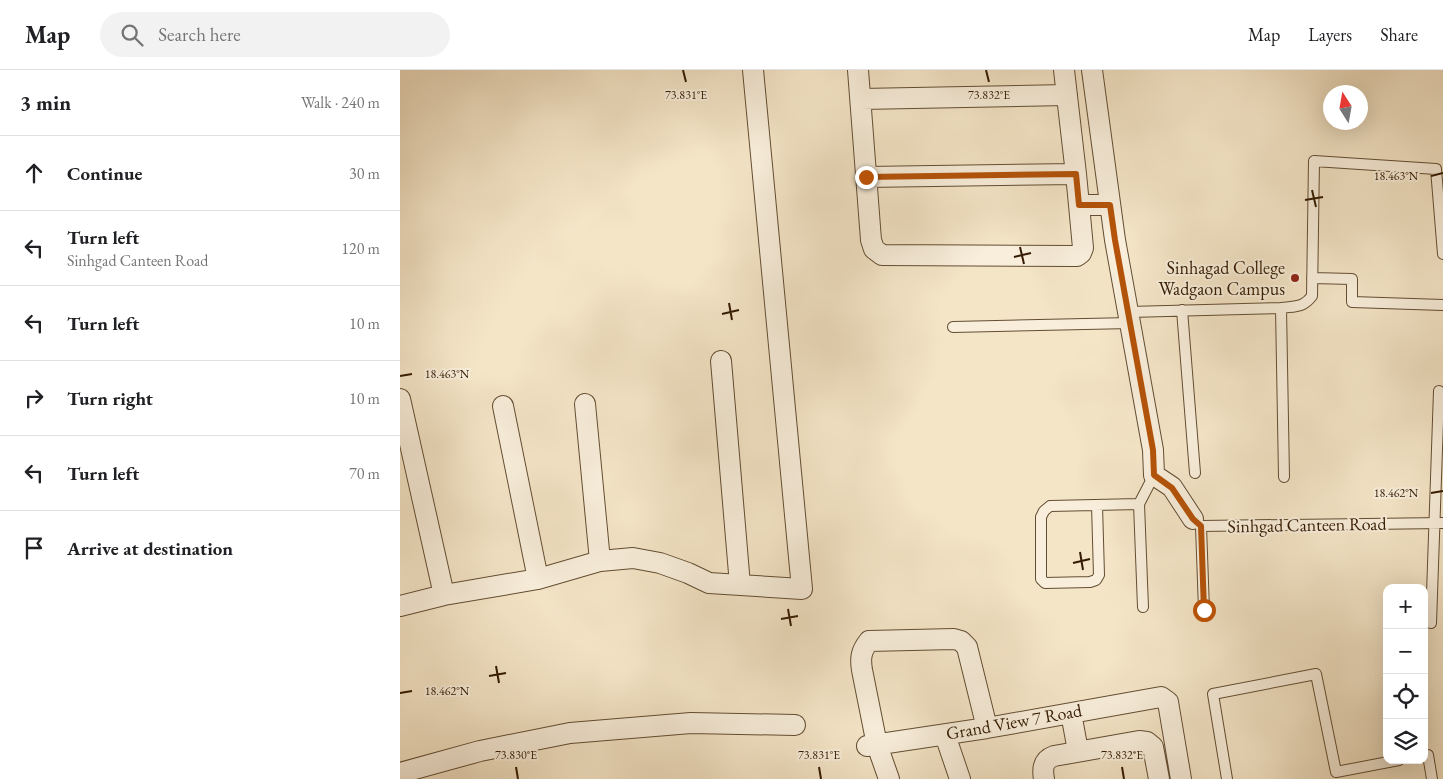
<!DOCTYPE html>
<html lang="en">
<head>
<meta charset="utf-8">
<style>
  :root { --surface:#fff; --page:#f2f2f2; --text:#202124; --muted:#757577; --line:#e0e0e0 }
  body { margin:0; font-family:"EB Garamond",serif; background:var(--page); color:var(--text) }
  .controls { position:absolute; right:15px; bottom:15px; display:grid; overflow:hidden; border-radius:10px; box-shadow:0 5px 20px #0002 }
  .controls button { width:45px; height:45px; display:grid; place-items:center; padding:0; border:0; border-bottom:1px solid var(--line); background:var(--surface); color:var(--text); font:25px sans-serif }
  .compass { position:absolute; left:923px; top:15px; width:45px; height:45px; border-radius:50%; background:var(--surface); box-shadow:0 5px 20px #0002; rotate:349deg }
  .stop { position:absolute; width:15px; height:15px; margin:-11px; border:4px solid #b45309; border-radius:50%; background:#fff }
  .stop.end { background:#b45309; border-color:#fff; box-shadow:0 1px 5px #0008 }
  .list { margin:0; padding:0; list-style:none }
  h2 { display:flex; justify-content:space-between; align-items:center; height:65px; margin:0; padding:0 20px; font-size:21px }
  h2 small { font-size:16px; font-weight:400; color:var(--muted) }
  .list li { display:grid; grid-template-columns:32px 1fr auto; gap:15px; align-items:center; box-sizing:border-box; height:75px; padding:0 20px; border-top:1px solid var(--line) }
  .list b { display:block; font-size:19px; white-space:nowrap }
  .list p { margin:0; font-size:16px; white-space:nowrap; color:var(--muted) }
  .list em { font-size:16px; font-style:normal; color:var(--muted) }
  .icon { flex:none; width:28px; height:28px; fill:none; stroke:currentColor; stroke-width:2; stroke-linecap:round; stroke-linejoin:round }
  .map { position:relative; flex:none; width:1043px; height:709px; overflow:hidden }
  header { display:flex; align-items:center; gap:30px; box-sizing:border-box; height:70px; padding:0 25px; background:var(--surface); border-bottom:1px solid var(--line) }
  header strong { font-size:24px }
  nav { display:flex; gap:28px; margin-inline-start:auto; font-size:18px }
  .search { width:350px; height:45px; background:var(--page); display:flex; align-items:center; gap:12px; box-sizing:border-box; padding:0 18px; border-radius:28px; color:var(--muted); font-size:19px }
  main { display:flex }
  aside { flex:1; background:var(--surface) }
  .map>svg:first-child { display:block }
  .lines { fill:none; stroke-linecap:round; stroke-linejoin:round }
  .lane-casing { stroke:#634d32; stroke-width:12 }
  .street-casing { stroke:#634d32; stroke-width:22 }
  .lane { stroke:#f8eedb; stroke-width:10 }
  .street { stroke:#f8eedb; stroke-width:20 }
  .route { stroke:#b45309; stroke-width:6 }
  .ticks { fill:none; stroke:#331a00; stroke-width:2 }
  .poi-dot { fill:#8f2418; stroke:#f8eedb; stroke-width:2 }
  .labels { text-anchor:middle; stroke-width:4; stroke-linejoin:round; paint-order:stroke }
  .poi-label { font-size:18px; fill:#331a00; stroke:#f8eedb; text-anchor:end }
  .street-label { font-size:18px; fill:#331a00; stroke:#f8eedb }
  .ticks-label { font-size:12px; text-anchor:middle; fill:#331a00; stroke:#f8eedb; stroke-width:4; stroke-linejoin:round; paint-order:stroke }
</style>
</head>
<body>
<header>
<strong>Map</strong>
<div class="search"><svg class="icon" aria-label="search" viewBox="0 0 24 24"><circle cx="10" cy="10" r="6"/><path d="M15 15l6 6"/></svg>Search here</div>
<nav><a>Map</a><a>Layers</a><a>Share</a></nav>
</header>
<main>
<aside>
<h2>3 min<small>Walk · 240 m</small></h2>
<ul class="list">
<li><svg class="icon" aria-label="ahead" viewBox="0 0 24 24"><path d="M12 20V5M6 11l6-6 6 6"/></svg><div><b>Continue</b></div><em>30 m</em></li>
<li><svg class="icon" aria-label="left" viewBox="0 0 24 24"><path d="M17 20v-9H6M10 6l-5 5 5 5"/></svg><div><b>Turn left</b><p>Sinhgad Canteen Road</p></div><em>120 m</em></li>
<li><svg class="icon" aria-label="left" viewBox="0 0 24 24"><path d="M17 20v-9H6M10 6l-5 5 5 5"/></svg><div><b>Turn left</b></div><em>10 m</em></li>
<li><svg class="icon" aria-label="right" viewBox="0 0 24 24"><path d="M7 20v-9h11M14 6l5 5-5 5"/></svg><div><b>Turn right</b></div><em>10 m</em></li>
<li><svg class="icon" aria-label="left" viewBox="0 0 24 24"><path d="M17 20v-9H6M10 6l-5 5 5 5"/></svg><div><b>Turn left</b></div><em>70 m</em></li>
<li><svg class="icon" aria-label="arrive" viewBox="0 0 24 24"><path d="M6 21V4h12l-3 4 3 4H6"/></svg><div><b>Arrive at destination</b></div></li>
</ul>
</aside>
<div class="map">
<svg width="1043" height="709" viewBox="0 0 1043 709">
  <rect width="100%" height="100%" fill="#f4e5c7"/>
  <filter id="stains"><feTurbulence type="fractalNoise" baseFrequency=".004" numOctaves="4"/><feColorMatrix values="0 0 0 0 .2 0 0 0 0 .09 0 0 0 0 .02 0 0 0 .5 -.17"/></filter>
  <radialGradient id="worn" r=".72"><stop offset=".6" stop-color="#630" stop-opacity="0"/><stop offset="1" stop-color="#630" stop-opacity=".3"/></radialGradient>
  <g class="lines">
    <defs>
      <path id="lane" d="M 912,208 L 952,209 L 952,232 L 1043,235
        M 881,238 L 884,407
        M 782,240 L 795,403
        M 729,242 L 881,238 C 895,236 903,238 912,226 L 914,91 L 1036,99 L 1043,184
        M 553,257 L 731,253
        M 697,435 L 699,505 L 696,510 L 690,512 L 645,513 L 641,509 L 641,447 L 644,441 L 650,436 L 739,434
        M 793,449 L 801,456 L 1043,453
        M 801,456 L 804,540
        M 743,537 L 739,434 L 754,405
        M 1031,553 L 1039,321
        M 1024,686 L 1028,685 L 1032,709
        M 827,709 L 813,624 L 916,604 L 936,702 L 999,690"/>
      <path id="street" d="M 458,0 L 471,170 L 474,179 L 482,185 L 677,186 L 681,183 L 683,178 L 679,135 L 710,135
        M 664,0 L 676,104
        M 692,0 L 715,170 L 753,380 L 754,405 L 772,417 L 793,449
        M 461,29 L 667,25
        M 466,107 L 676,104 L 679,135
        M 321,291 L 340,515
        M 0,329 L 44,525
        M 185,334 L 200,491
        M 103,336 L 138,509
        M 0,536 L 44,525 L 138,509 L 200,491 L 233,488 L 260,493 L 288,503 L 309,513 L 402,519 L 353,0
        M 671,643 L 678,681
        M 545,665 L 560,709
        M 467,676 L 587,658 L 761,627 L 768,632 L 781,709
        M 0,703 L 80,681 L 170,663 L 291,653 L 395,655
        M 489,709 L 477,675 L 462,600 C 460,588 461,581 469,571 L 554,569 L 561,571 L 567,577 L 587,658
        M 644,709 C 642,698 643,690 654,686 L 739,671 L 747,672 L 753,677 L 759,709"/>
    </defs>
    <use href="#lane" class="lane-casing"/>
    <use href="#street" class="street-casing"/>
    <use href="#lane" class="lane"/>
    <use href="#street" class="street"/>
  </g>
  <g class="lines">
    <path class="route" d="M 466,107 L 676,104 L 679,135 L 710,135 L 715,170 L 753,380 L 754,405 L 772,418 L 793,449 L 801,456 L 804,540"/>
  </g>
  <path class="ticks" d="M 283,0 L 286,12M 586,0 L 589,12M 1031,106 L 1043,103M 912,120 L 916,137M 905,130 L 923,127M 620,177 L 624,194M 614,187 L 631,183M 329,233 L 332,250M 322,244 L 339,240M 0,306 L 12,304M 1031,423 L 1043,421M 680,482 L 683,500M 673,493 L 690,489M 388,539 L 391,556M 381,549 L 398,546M 96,596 L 99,613M 89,606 L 106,603M 0,623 L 12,621M 116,697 L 118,709M 419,697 L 421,709M 722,697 L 724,709"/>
  <circle class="poi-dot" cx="895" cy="208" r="5"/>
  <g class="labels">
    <g class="poi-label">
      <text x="885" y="204">Sinhagad College<tspan x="885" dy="21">Wadgaon Campus</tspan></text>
    </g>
    <g class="street-label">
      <text transform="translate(907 455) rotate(-1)" y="6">Sinhgad Canteen Road</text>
      <text transform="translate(614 652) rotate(-10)" y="6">Grand View 7 Road</text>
    </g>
  </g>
  <g class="ticks-label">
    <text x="286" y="29">73.831°E</text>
    <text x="589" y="29">73.832°E</text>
    <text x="996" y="110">18.463°N</text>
    <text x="47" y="308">18.463°N</text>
    <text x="996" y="427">18.462°N</text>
    <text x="47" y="625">18.462°N</text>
    <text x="116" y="689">73.830°E</text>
    <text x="419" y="689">73.831°E</text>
    <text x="722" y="689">73.832°E</text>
  </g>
  <rect width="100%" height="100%" filter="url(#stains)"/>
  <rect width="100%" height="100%" fill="url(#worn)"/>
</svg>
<div class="controls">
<button>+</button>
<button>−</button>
<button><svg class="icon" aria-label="locate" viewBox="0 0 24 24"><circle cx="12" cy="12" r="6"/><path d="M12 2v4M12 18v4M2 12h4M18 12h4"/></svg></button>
<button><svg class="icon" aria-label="layers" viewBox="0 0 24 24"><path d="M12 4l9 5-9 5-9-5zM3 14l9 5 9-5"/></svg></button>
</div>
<svg class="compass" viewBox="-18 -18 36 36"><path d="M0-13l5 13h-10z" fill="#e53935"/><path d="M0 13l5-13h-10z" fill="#757577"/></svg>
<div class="stop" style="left:804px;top:540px"></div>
<div class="stop end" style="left:466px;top:107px"></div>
</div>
</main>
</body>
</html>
